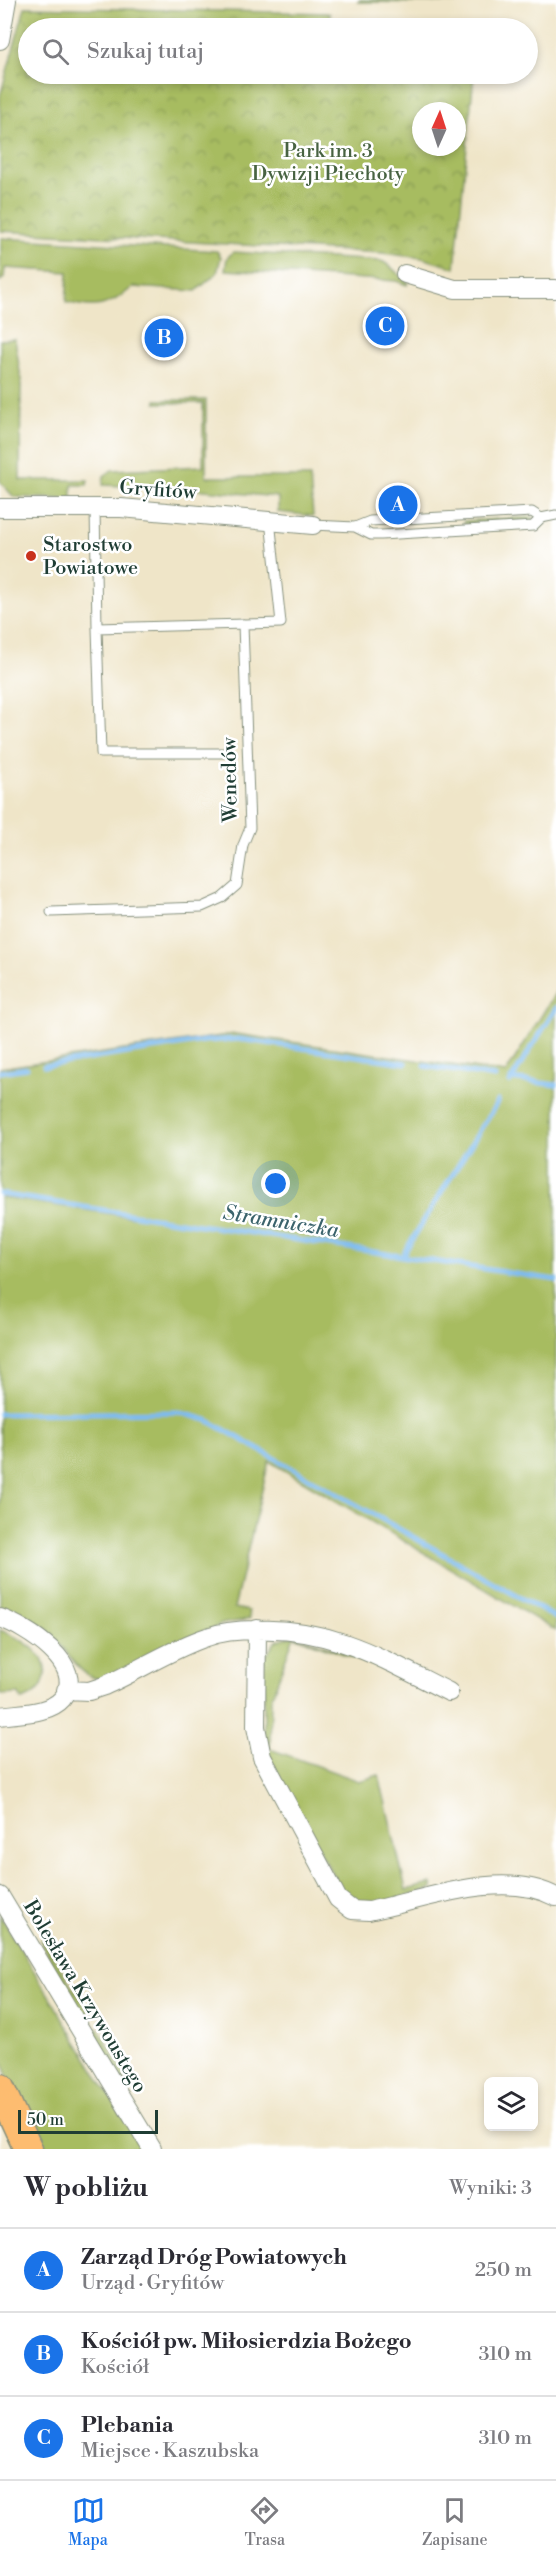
<!DOCTYPE html>
<html lang="pl">
<head>
<meta charset="utf-8">
<style>
  :root { --surface:#fff; --page:#f2f2f3; --text:#2b2b33; --muted:#7c7c81; --line:#e1e1e2; --accent:#1a73e8 }
  body { margin:0; font-family:"Libre Bodoni",serif; background:var(--page); color:var(--text) }
  .controls { position:absolute; right:18px; bottom:18px; display:grid; overflow:hidden; border-radius:9px; box-shadow:0 3px 9px #0003 }
  .controls button { width:54px; height:54px; display:grid; place-items:center; padding:0; border:0; border-bottom:2px solid var(--line); background:var(--surface); color:var(--text); font:30px sans-serif }
  .compass { position:absolute; left:412px; top:102px; width:54px; height:54px; border-radius:50%; background:var(--surface); box-shadow:0 3px 9px #0003; rotate:3deg }
  .scale { position:absolute; left:18px; bottom:15px; width:140px; box-sizing:border-box; padding-left:6px; border:3px solid #1f3d34; border-top:0; font-size:16px; line-height:21px; white-space:nowrap; color:#1f3d34; -webkit-text-stroke:4px #fff; paint-order:stroke }
  .you { position:absolute; left:276px; top:1184px; width:21px; height:21px; margin:-15px; border:4px solid #fff; border-radius:50%; background:#1a73e8; box-shadow:0 0 0 9px #1a73e833 }
  .badge { display:grid; place-items:center; width:39px; height:39px; border-radius:50%; background:var(--accent); color:#fff; font-size:20px; font-weight:700 }
  .pin { position:absolute; translate:-50% -50%; border:3px solid #fff; box-shadow:0 2px 6px #0006 }
  .list { margin:0; padding:0; list-style:none }
  h2 { display:flex; justify-content:space-between; align-items:center; height:78px; margin:0; padding:0 24px; font-size:26px }
  h2 small { font-size:20px; font-weight:400; color:var(--muted) }
  .list li { display:grid; grid-template-columns:39px 1fr auto; gap:18px; align-items:center; box-sizing:border-box; height:84px; padding:0 24px; border-top:2px solid var(--line) }
  .list b { display:block; font-size:22px; white-space:nowrap }
  .list p { margin:0; font-size:20px; white-space:nowrap; color:var(--muted) }
  .list em { font-size:20px; font-style:normal; color:var(--muted) }
  .icon { flex:none; width:33px; height:33px; fill:none; stroke:currentColor; stroke-width:2; stroke-linecap:round; stroke-linejoin:round }
  .map { position:relative; flex:none; width:556px; height:2149px; overflow:hidden }
  .search { position:absolute; background:var(--surface); box-shadow:0 3px 9px #0003; left:18px; right:18px; top:18px; height:66px; display:flex; align-items:center; gap:15px; box-sizing:border-box; padding:0 21px; border-radius:33px; color:var(--muted); font-size:22px }
  .sheet { height:330px; background:var(--surface) }
  nav { display:flex; justify-content:space-around; align-items:center; box-sizing:border-box; height:84px; border-top:2px solid var(--line); background:var(--surface); font-size:16px; color:var(--muted) }
  nav a { display:grid; justify-items:center; gap:3px }
  nav .on { color:var(--accent) }
  .map>svg:first-child { display:block }
  .green { fill:#a7bc61; stroke:#637c4a; stroke-width:1.5 }
  .park { fill:url(#park-crowns); stroke:#637c4a; stroke-width:1.5; fill-rule:evenodd }
  .lines { fill:none; stroke-linecap:round; stroke-linejoin:round }
  .stream { stroke:#7dbbf0; stroke-width:5 }
  .service-casing { stroke:#87917e; stroke-width:11 }
  .minor-casing { stroke:#87917e; stroke-width:20 }
  .primary-casing { stroke:#87917e; stroke-width:31 }
  .service { stroke:#fff; stroke-width:9 }
  .minor { stroke:#fff; stroke-width:18 }
  .primary { stroke:#fdbc70; stroke-width:28 }
  .poi-dot { fill:#c8321e; stroke:#fff; stroke-width:2 }
  .labels { text-anchor:middle; stroke-width:5; stroke-linejoin:round; paint-order:stroke }
  .park-label { font-size:20px; fill:#486342; stroke:#fff }
  .street-label { font-size:20px; fill:#1f3d34; stroke:#fff }
  .poi-label { font-size:20px; fill:#1f3d34; stroke:#fff; text-anchor:start }
  .water-label { font-size:21px; font-style:italic; fill:#3b636c; stroke:#fff }
</style>
</head>
<body>
<div class="map">
<svg width="556" height="2149" viewBox="0 0 556 2149">
  <defs>
    <pattern id="park-crowns" width="20" height="18" patternUnits="userSpaceOnUse" patternTransform="scale(1.5)"><rect width="20" height="18" fill="#a7bc61"/><path d="M2 6a3 3 0 1 1 6 0M12 15a3 3 0 1 1 6 0" fill="none" stroke="#879a51"/></pattern>
  </defs>
  <rect width="100%" height="100%" fill="#fff"/>
  <filter id="ink" filterUnits="userSpaceOnUse"><feTurbulence type="fractalNoise" baseFrequency=".0167" numOctaves="2"/><feDisplacementMap in="SourceGraphic" scale="12" xChannelSelector="R" yChannelSelector="G"/><feConvolveMatrix kernelMatrix="1 2 1 2 8 2 1 2 1" color-interpolation-filters="sRGB"/></filter>
  <filter id="wash" filterUnits="userSpaceOnUse"><feTurbulence type="fractalNoise" baseFrequency=".008" numOctaves="4" result="noise"/><feDisplacementMap in="SourceGraphic" scale="24" xChannelSelector="R" yChannelSelector="G"/><feGaussianBlur stdDeviation="1.35" result="paint"/><feColorMatrix in="noise" values="0 0 0 0 0 0 0 0 0 0 0 0 0 0 0 0 0 1.4 0 .05"/><feComposite in="paint" operator="in"/></filter>
  <g filter="url(#wash)">
    <rect width="100%" height="100%" fill="#efe5c8"/>
    <path class="green" d="M 360,0 L 457,0 L 457,3 L 358,2 Z
      M 1,238 L 217,251 L 221,257 L 217,273 L 196,291 L 133,287 C 109,307 96,310 66,302 L 68,272 L 5,268 L 4,278 L 0,281 Z
      M 233,252 L 381,261 C 392,265 398,276 408,282 L 407,285 L 396,281 L 225,270 L 227,258 Z
      M 15,339 L 21,379 L 20,480 L 88,480 L 87,485 L 72,485 L 72,499 L 14,497 L 0,482 L 0,340 Z
      M 156,400 L 206,400 L 206,477 L 310,477 L 313,516 L 278,512 L 278,497 L 193,489 L 103,485 L 104,476 L 112,470 L 203,466 L 203,403 L 156,403 Z
      M 533,517 L 533,521 L 463,524 L 464,521 Z
      M 556,992 L 556,1631 L 269,1461 L 234,1608 L 249,1611 L 250,1619 L 222,1624 L 101,1679 C 79,1680 65,1644 47,1630 C 33,1618 17,1611 0,1606 L 0,1197 L 132,1217 L 133,1213 L 0,1193 L 0,1068 L 235,1034 L 506,1073 Z
      M 0,1630 C 20,1638 55,1655 43,1683 C 40,1692 31,1697 22,1700 L 19,1694 L 0,1695 Z
      M 293,1635 L 372,1660 L 371,1664 L 294,1636 L 271,1699 L 270,1749 L 359,1781 L 379,1775 L 406,1890 L 432,1884 L 433,1889 C 407,1895 371,1911 345,1897 L 272,1764 L 264,1741 L 264,1658 L 276,1641 Z
      M 0,1915 L 142,2149 L 40,2149 L 0,2057 Z
      M 40,1939 L 42,1939 L 91,2016 L 83,2016 L 42,1946 Z
      M 98,2028 L 128,2080 L 121,2079 L 94,2035 Z"/>
    <path class="park" d="M 25,7 L 330,13 L 329,28 L 28,28 L 28,74 L 474,74 L 455,268 L 422,258 L 382,253 L 0,231 L 0,96 ZM 421,111 L 457,111 L 457,147 L 421,147 Z"/>
    <g class="lines">
      <path class="stream" d="M 44,1066 L 204,1041 L 239,1039 L 406,1063
        M 425,1066 L 495,1077
        M 0,1072 L 27,1068
        M 511,1079 L 556,1085
        M 510,1082 L 556,1008
        M 0,1194 L 556,1280
        M 402,1256 L 498,1101
        M 0,1414 L 178,1412 L 207,1420 L 556,1618"/>
    </g>
  </g>
  <g filter="url(#ink)">
    <g class="lines">
      <defs>
        <path id="service" d="M 95,508 L 97,628 L 281,623 L 270,520
          M 313,525 L 355,527 L 371,535 L 381,535 L 533,526 L 541,518 L 556,515
          M 355,527 L 370,521 L 532,512 L 541,518
          M 97,628 L 101,753 L 228,753
          M 51,912 L 202,907 L 222,898 L 237,885 L 243,845 L 250,828 L 243,624"/>
        <path id="minor" d="M 0,40 L 7,0
          M 405,274 L 455,289 L 556,289
          M 0,508 L 121,508 L 313,525
          M 0,1618 C 24,1626 90,1666 62,1699 C 49,1714 18,1713 0,1716
          M 257,1629 L 256,1727 L 262,1757 L 338,1899 L 352,1910 L 369,1911 C 424,1900 503,1868 556,1897
          M 66,1690 L 89,1691 L 104,1686 C 138,1671 171,1649 207,1637 C 223,1631 240,1630 256,1630 C 330,1626 385,1660 449,1692
          M 0,1896 L 152,2149"/>
        <path id="primary" d="M 0,2088 L 28,2149"/>
      </defs>
      <use href="#service" class="service-casing"/>
      <use href="#minor" class="minor-casing"/>
      <use href="#primary" class="primary-casing"/>
      <use href="#service" class="service"/>
      <use href="#minor" class="minor"/>
      <use href="#primary" class="primary"/>
    </g>
  </g>
  <circle class="poi-dot" cx="31" cy="556" r="6"/>
  <g class="labels">
    <g class="park-label">
      <text x="328" y="157">Park im. 3<tspan x="328" dy="23">Dywizji Piechoty</tspan></text>
    </g>
    <g class="street-label">
      <text transform="translate(158 489) rotate(4)" y="7">Gryfitów</text>
      <text transform="translate(229 780) rotate(-91)" y="7">Wenedów</text>
      <text transform="translate(86 1996) rotate(59)" y="7">Bolesława Krzywoustego</text>
    </g>
    <g class="poi-label">
      <text x="43" y="551">Starostwo<tspan x="43" dy="23">Powiatowe</tspan></text>
    </g>
    <g class="water-label">
      <text transform="translate(281 1221) rotate(9)" y="7">Stramniczka</text>
    </g>
  </g>
</svg>
<div class="controls">
<button><svg class="icon" aria-label="layers" viewBox="0 0 24 24"><path d="M12 4l9 5-9 5-9-5zM3 14l9 5 9-5"/></svg></button>
</div>
<svg class="compass" viewBox="-18 -18 36 36"><path d="M0-13l5 13h-10z" fill="#e53935"/><path d="M0 13l5-13h-10z" fill="#7c7c81"/></svg>
<div class="scale">50 m</div>
<div class="you"></div>
<div class="pin badge" style="left:398px;top:505px">A</div>
<div class="pin badge" style="left:164px;top:338px">B</div>
<div class="pin badge" style="left:385px;top:326px">C</div>
<div class="search"><svg class="icon" aria-label="search" viewBox="0 0 24 24"><circle cx="10" cy="10" r="6"/><path d="M15 15l6 6"/></svg>Szukaj tutaj</div>
</div>
<section class="sheet">
<h2>W pobliżu<small>Wyniki: 3</small></h2>
<ul class="list">
<li><span class="badge">A</span><div><b>Zarząd Dróg Powiatowych</b><p>Urząd · Gryfitów</p></div><em>250 m</em></li>
<li><span class="badge">B</span><div><b>Kościół pw. Miłosierdzia Bożego</b><p>Kościół</p></div><em>310 m</em></li>
<li><span class="badge">C</span><div><b>Plebania</b><p>Miejsce · Kaszubska</p></div><em>310 m</em></li>
</ul>
</section>
<nav>
<a class="on"><svg class="icon" aria-label="map" viewBox="0 0 24 24"><path d="M3 6l6-2 6 2 6-2v14l-6 2-6-2-6 2zM9 4v14M15 6v14"/></svg>Mapa</a>
<a><svg class="icon" aria-label="directions" viewBox="0 0 24 24"><path d="M12 3l9 9-9 9-9-9zM9 14v-3h6M13 9l2 2-2 2"/></svg>Trasa</a>
<a><svg class="icon" aria-label="saved" viewBox="0 0 24 24"><path d="M7 4h10v16l-5-4-5 4z"/></svg>Zapisane</a>
</nav>
</body>
</html>
